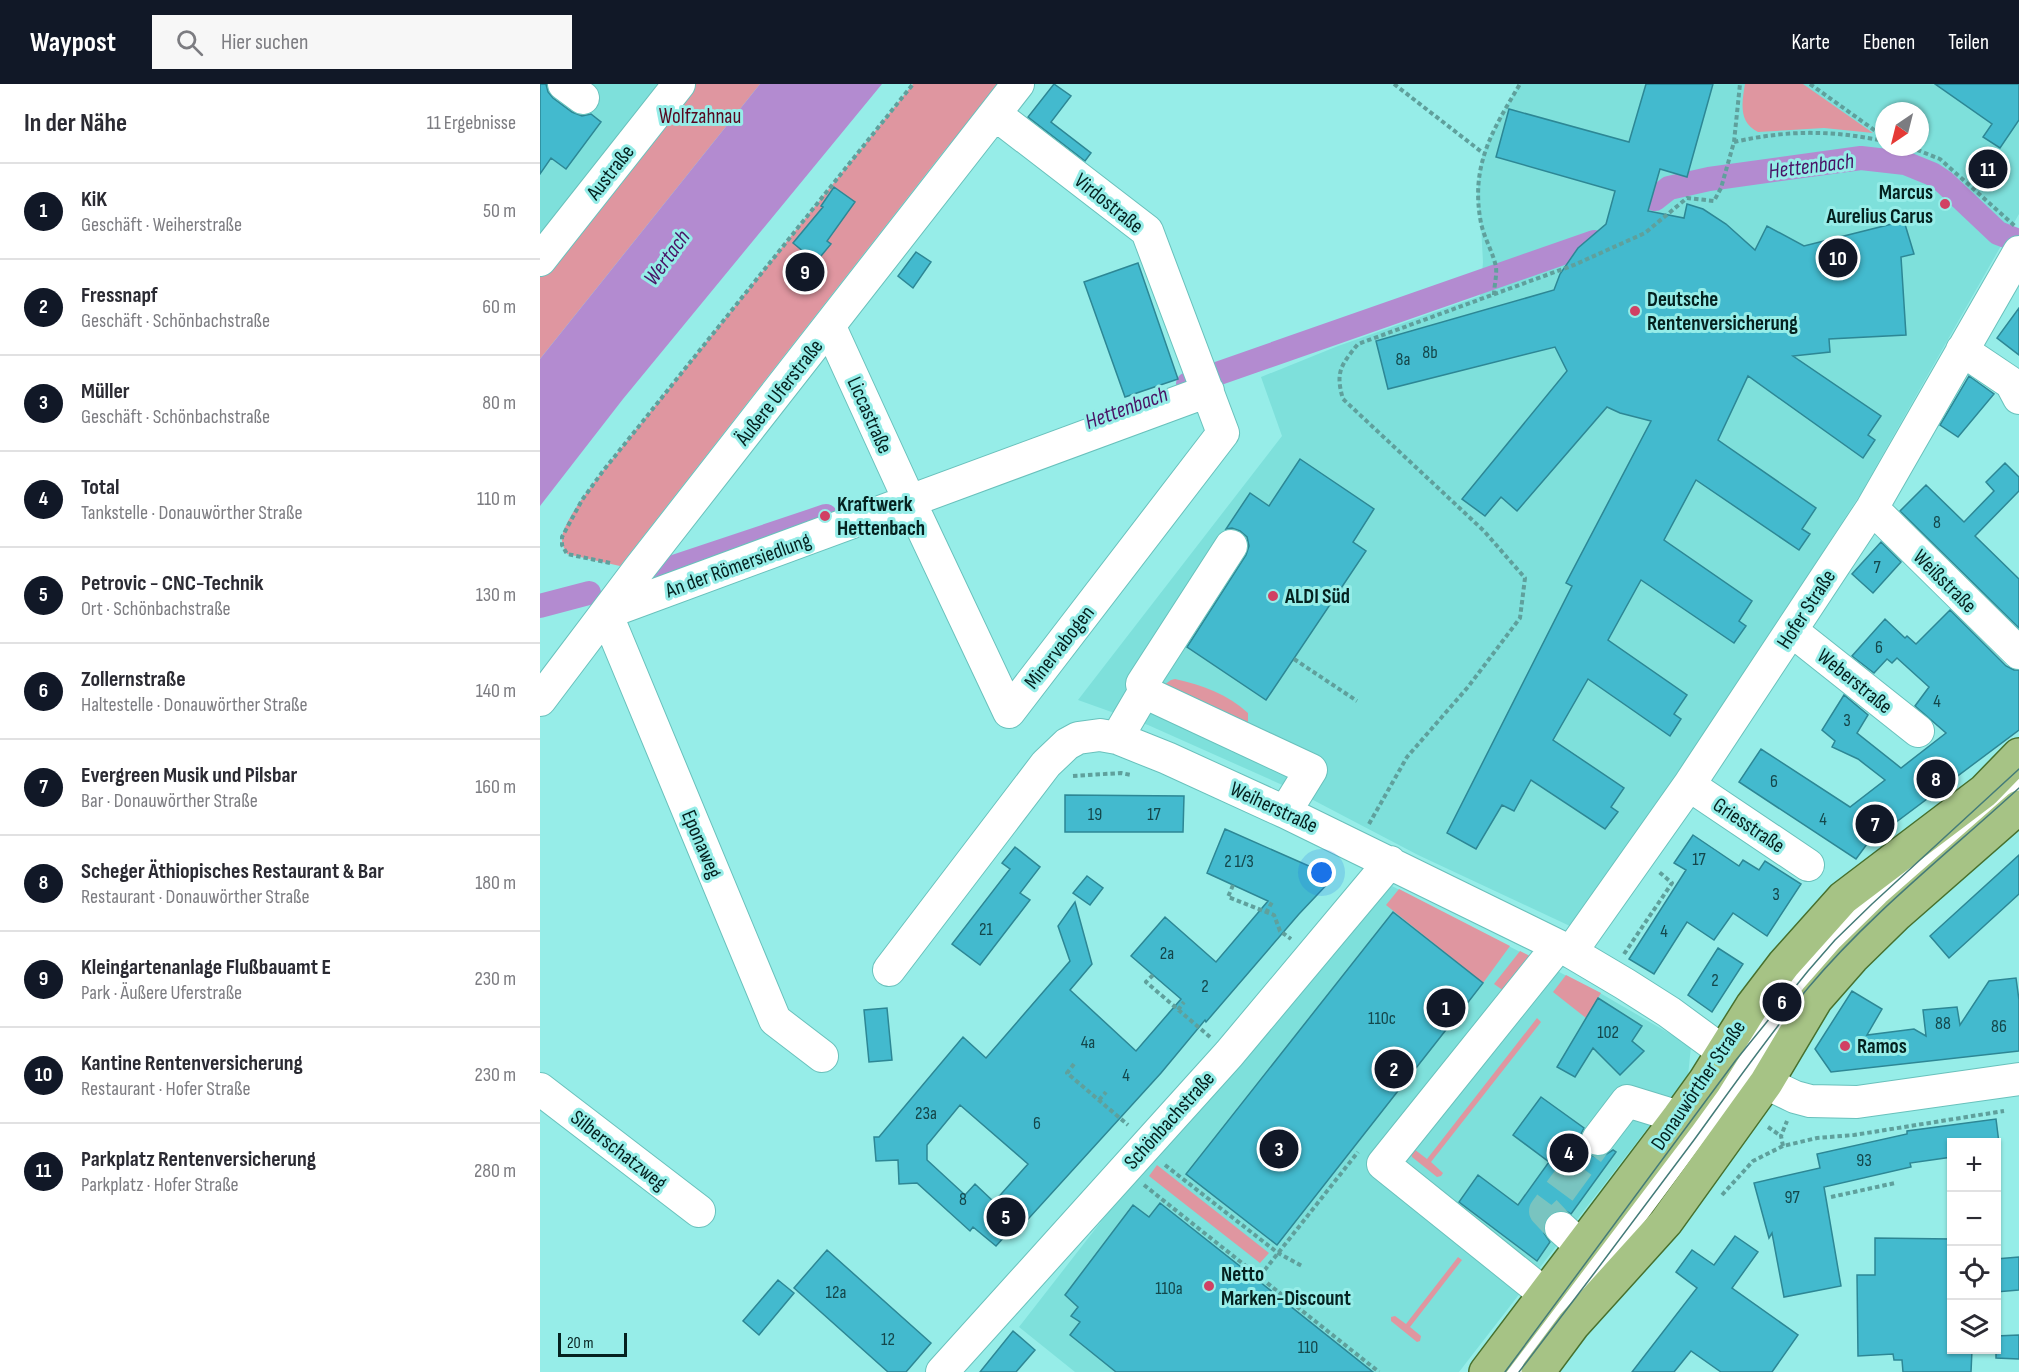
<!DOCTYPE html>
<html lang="de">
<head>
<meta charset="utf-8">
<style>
  :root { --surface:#fff; --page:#f7f7f7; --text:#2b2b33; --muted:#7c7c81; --line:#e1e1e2; --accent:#111827 }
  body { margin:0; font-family:"Sofia Sans Condensed",sans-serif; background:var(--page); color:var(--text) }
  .controls { position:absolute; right:18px; bottom:18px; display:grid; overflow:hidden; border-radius:0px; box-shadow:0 2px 4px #0004 }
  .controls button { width:54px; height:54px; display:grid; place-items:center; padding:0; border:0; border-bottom:2px solid var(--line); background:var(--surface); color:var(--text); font:30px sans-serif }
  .compass { position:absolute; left:1335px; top:18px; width:54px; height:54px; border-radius:50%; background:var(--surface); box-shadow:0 2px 4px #0004; rotate:215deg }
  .scale { position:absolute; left:18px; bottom:15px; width:69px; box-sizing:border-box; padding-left:6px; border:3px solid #04211f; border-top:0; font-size:16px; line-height:21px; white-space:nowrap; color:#04211f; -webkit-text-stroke:4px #96ede8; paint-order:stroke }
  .you { position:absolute; left:782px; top:789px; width:21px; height:21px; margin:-15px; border:4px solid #fff; border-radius:50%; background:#1a73e8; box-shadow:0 0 0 9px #1a73e833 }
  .badge { display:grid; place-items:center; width:39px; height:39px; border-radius:50%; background:var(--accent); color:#fff; font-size:20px; font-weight:700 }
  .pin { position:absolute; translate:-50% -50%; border:3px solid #fff; box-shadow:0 2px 6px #0006 }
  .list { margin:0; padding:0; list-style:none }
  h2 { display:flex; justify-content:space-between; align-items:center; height:78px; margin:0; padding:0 24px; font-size:26px }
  h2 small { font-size:20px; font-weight:400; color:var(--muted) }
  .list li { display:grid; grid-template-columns:39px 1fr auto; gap:18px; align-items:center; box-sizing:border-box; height:96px; padding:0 24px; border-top:2px solid var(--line) }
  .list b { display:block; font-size:22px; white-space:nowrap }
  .list p { margin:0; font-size:20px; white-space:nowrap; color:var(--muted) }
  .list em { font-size:20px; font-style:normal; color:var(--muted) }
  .icon { flex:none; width:33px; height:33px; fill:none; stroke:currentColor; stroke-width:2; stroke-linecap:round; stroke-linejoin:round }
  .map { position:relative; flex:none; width:1479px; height:1288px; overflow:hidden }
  header { display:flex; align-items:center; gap:36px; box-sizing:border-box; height:84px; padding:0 30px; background:var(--accent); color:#fff }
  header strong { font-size:28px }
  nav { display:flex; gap:33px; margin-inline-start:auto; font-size:21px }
  .search { width:420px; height:54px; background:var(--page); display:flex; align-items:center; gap:15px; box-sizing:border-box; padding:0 21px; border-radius:0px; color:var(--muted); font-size:22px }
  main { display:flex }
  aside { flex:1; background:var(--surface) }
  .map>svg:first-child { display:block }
  .built { fill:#7ee0db; fill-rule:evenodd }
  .green { fill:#df96a0 }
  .water { fill:#b38bd0 }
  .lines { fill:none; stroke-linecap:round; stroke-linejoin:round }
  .canal { stroke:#b38bd0; stroke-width:24 }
  .building { fill:#43bace; stroke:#2d8795; stroke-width:1.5; fill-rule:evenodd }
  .minor-tunnel { stroke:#79c4c0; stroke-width:32; stroke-dasharray:32 16; stroke-linecap:butt }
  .minor-casing { stroke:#69c1bc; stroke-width:34 }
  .major-casing { stroke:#47702d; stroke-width:36 }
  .path { stroke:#5fa09c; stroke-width:4; stroke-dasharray:4.5 3; stroke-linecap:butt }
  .minor { stroke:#fff; stroke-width:32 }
  .major { stroke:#a6c385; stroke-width:33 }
  .tram { stroke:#447b78; stroke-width:1.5 }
  .poi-dot { fill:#d14163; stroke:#96ede8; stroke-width:2 }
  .labels { text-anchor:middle; stroke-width:6; stroke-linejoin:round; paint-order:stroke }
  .number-label { font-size:18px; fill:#14474b }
  .park-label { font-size:21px; fill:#57071f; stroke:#96ede8 }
  .street-label { font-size:21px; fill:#04211f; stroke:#96ede8 }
  .poi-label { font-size:21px; font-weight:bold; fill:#04211f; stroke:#96ede8; text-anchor:start }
  .water-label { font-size:22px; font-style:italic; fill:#491365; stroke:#96ede8 }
</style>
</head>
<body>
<header>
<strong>Waypost</strong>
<div class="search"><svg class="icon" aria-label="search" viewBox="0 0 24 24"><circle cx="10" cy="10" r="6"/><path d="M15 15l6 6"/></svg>Hier suchen</div>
<nav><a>Karte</a><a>Ebenen</a><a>Teilen</a></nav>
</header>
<main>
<aside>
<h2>In der Nähe<small>11 Ergebnisse</small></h2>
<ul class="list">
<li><span class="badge">1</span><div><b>KiK</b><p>Geschäft · Weiherstraße</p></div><em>50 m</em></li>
<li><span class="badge">2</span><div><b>Fressnapf</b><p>Geschäft · Schönbachstraße</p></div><em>60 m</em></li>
<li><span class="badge">3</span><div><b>Müller</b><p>Geschäft · Schönbachstraße</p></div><em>80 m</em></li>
<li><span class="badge">4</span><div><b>Total</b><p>Tankstelle · Donauwörther Straße</p></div><em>110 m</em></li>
<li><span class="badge">5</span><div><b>Petrovic - CNC-Technik</b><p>Ort · Schönbachstraße</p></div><em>130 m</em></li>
<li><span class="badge">6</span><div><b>Zollernstraße</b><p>Haltestelle · Donauwörther Straße</p></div><em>140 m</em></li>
<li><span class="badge">7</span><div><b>Evergreen Musik und Pilsbar</b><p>Bar · Donauwörther Straße</p></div><em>160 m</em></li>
<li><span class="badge">8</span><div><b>Scheger Äthiopisches Restaurant &amp; Bar</b><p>Restaurant · Donauwörther Straße</p></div><em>180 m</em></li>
<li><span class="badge">9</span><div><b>Kleingartenanlage Flußbauamt E</b><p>Park · Äußere Uferstraße</p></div><em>230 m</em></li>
<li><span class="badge">10</span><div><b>Kantine Rentenversicherung</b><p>Restaurant · Hofer Straße</p></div><em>230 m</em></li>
<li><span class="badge">11</span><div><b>Parkplatz Rentenversicherung</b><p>Parkplatz · Hofer Straße</p></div><em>280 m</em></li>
</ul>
</aside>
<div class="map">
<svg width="1479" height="1288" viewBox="0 0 1479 1288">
  <rect width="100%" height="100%" fill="#96ede8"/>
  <path class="built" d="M 0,0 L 128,0 L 0,162 Z
    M 980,0 L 1479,0 L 1479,130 L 1321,409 L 1137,694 L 1032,843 L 878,771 L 756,707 L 608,641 L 538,616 L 742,352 L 721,293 L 798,262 L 940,212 L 943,178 L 941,141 L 937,112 L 940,84 L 943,69 L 964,26 ZM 1344,27 L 1380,27 L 1380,63 L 1344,63 Z
    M 852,802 L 1060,909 L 1151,962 L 1148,992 L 919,1288 L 535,1288 L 479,1243 L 602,1085 Z"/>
  <path class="green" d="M 151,0 L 220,0 L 0,275 L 0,189 Z
    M 373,0 L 460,0 L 404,67 L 80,482 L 27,470 C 24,464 21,459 22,452 C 28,430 50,405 63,387 Z
    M 1205,0 L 1263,0 L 1333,49 L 1284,44 L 1218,48 C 1198,38 1202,18 1205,0 Z
    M 635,595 C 663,601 687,610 708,629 L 708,639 L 624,601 L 631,596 Z
    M 859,805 L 970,862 L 943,899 L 846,821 Z
    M 980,867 L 994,874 L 967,909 L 954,900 Z
    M 1026,891 L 1061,909 L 1046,934 L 1013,908 Z
    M 997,934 L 1001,938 L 891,1078 L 903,1089 L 901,1092 L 897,1093 L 872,1073 L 871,1070 L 874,1065 L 887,1075 Z
    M 617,1081 L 729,1169 L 720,1179 L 609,1092 Z
    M 918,1173 L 922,1176 L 870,1243 L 881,1252 L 880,1257 L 877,1258 L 851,1237 L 851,1233 L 855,1232 L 866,1240 Z"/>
  <path class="water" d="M 220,0 L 342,0 L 83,315 L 0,422 L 0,275 Z"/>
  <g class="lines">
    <path class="canal" d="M 1115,115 L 1129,104 L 1169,95 L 1321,74 L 1365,79 L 1392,90 L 1404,98 L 1458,149 L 1479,157
      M 648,300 L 1054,158
      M 119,488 L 286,432
      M 0,522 L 49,509"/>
  </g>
  <path class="building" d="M 0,0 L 6,0 L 8,8 L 13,14 L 32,28 L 42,32 L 51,30 L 61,38 L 26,85 L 11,74 L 0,90 Z
    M 514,0 L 531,12 L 511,38 L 551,69 L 545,77 L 488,33 Z
    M 1106,0 L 1173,0 L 1147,93 L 1120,85 L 1108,127 L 1144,134 L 1147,120 L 1163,125 L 1186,140 L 1215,166 L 1227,142 L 1264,162 L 1364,137 L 1374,170 L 1361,173 L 1366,251 L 1289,255 L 1290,268 L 1253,272 L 1341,332 L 1328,351 L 1335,356 L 1323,374 L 1208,292 L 1178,356 L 1276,424 L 1262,445 L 1270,450 L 1259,466 L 1156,396 L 1124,456 L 1212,517 L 1199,537 L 1206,542 L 1194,559 L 1101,496 L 1068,556 L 1147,611 L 1134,630 L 1141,635 L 1130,652 L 1048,595 L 1013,656 L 1084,704 L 1071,723 L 1078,728 L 1065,745 L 991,696 L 974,727 L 962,721 L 936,765 L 907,749 L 1032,502 L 1026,499 L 1111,337 L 1080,329 L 1067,323 L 977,427 L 961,413 L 945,432 L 922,415 L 1027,287 L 1015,263 L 848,305 L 836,257 L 1014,206 L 1020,190 L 1038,164 L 1066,140 L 1075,107 L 956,73 L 969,25 L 1089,58 Z
    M 1395,0 L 1479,0 L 1479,36 L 1460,64 L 1443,53 L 1452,40 Z
    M 294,103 L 315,118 L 287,157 L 291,160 L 276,178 L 253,159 L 283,123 L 281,122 Z
    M 376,168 L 391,178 L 373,204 L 358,192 Z
    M 598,179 L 638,295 L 585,313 L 544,198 Z
    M 1479,224 L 1479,271 L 1457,254 Z
    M 1429,292 L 1454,310 L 1418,353 L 1400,341 Z
    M 760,375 L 834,425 L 813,458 L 826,467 L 726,616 L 647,563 L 706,471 L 709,462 L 707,453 L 700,447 L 692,444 L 686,445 L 710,409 L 729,422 Z
    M 1465,379 L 1479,393 L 1479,407 L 1435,452 L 1479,495 L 1479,544 L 1360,427 L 1386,401 L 1424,438 L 1454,407 L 1446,398 Z
    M 1341,458 L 1361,478 L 1333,509 L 1312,490 Z
    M 1410,526 L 1466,582 L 1474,586 L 1479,586 L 1479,646 L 1327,760 L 1316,775 L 1199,698 L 1221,665 L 1310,723 L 1345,696 L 1318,675 L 1292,663 L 1295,657 L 1282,646 L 1304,611 L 1328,631 L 1317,649 L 1361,684 L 1406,649 L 1375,622 L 1389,603 L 1357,574 L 1352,579 L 1347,575 L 1334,589 L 1312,572 L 1345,535 L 1365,554 L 1367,552 L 1376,560 Z
    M 525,711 L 644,712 L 643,748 L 525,748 Z
    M 685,745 L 794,793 L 759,830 L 666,938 L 665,936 L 621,989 L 480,1144 L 476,1140 L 456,1162 L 433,1143 L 430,1147 L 377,1099 L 359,1100 L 358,1076 L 336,1077 L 334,1053 L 339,1053 L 423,953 L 446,974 L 530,877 L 518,842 L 535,818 L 552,880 L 530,906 L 596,967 L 641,915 L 591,872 L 625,833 L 676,878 L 728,817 L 667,789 ZM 420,1021 L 488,1080 L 454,1118 L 435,1100 L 425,1111 L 387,1076 L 387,1061 Z
    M 1153,751 L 1199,782 L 1203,776 L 1219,786 L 1225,777 L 1261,800 L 1227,852 L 1193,829 L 1174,856 L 1147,838 L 1114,890 L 1089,875 L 1146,786 L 1134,779 Z
    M 475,763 L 500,783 L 480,809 L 490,816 L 440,881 L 412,860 L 470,785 L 462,779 Z
    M 1479,771 L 1479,810 L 1409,874 L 1390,852 Z
    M 547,792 L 563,804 L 550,821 L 533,809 Z
    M 853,828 L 943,899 L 922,926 L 920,925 L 909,942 L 737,1161 L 646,1090 Z
    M 1178,864 L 1203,880 L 1172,928 L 1148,911 Z
    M 1476,894 L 1479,916 L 1479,967 L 1291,988 L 1275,965 L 1312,907 L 1342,925 L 1327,951 L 1374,945 L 1386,952 L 1383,926 L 1417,923 L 1420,941 L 1449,897 Z
    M 1058,914 L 1102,942 L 1092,957 L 1104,967 L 1080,991 L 1053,964 L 1035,993 L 1017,983 Z
    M 347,924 L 352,976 L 329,978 L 324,926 Z
    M 1001,1013 L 1044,1044 L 1040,1052 L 1041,1061 L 1048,1070 L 1056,1073 L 1065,1071 L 1073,1066 L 1076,1068 L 1031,1130 L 1024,1126 L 1016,1127 L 1007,1132 L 1003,1141 L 1004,1149 L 1010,1158 L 997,1177 L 919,1118 L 938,1091 L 978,1121 L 1009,1078 L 973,1051 Z
    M 1456,1035 L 1459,1059 L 1412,1059 L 1412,1073 L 1370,1079 L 1371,1083 L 1284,1103 L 1301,1202 L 1244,1213 L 1232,1149 L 1229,1154 L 1214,1099 L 1280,1084 L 1277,1070 L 1367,1050 L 1367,1047 Z
    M 620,1119 L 720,1198 L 833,1288 L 576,1288 L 530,1251 L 540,1238 L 531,1232 L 538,1223 L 525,1211 L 593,1121 L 609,1133 Z
    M 1195,1152 L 1218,1168 L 1192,1204 L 1258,1251 L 1232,1288 L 1181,1288 L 1151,1267 L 1134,1288 L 1092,1288 L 1157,1204 L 1136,1188 L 1152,1166 L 1174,1181 Z
    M 1335,1154 L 1412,1155 L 1412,1266 L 1432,1266 L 1431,1288 L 1363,1288 L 1362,1276 L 1354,1276 L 1353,1270 L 1318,1272 L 1317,1191 L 1335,1191 Z
    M 287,1166 L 391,1259 L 366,1288 L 348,1288 L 254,1204 Z
    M 1479,1173 L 1479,1206 L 1456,1208 L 1456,1175 Z
    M 238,1196 L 254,1209 L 219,1251 L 203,1237 Z
    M 473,1247 L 495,1266 L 476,1288 L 440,1288 Z
    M 1479,1251 L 1479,1275 L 1456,1274 L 1456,1252 Z"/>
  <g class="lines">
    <path class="minor-tunnel" d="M 1021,1144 L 1005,1127 L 1058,1055"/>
    <defs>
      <path id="minor" d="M 24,0 L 43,14
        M 0,176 L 139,0
        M 290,243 L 370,418 L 469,628 L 683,349 L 607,147 L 455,30
        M 1422,266 L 1471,299 L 1479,314
        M 1332,424 L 1479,569
        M 1252,547 L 1378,647
        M 604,608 L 771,686 L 745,728
        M 0,616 L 99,485 L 478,0
        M 577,654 L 604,608 L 602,600 L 691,462
        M 1149,701 L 1268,781
        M 1031,868 L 1149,701 L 1332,424 L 1479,168
        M 349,886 L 506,680 L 527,660 L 538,654 L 560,651 L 577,654 L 627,674 L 745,728 L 1031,868 L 1085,900 L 1129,928 L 1226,999 L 1255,1013 L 1270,1017 L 1317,1018 L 1479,995
        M 282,972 L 235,936 L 66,529 L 668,307
        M 0,1005 L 159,1127
        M 1058,1055 L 1087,1017 L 1139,1033
        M 1021,1144 L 1042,1163
        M 1006,1211 L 843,1080 L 1018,862
        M 402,1288 L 689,970 L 850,778
        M 973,1288 L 1202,980 L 1272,892 L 1337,825 L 1468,705"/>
      <path id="major" d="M 946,1288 L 1139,1033 L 1165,997 L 1212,922 L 1244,880 L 1303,814 L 1444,707 L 1479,671
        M 998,1288 L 1033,1241 L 1126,1138 L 1144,1113 L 1226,999 L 1276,915 L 1312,874 L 1357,830 L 1479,723"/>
    </defs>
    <use href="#minor" class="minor-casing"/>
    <use href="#major" class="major-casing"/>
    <path class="path" d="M 854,0 L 943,69
      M 1270,0 L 1344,53
      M 1194,58 L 1200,0
      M 1370,63 L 1400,75 L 1476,143
      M 954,211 C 954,202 957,192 956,183 C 953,168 944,154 941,139 C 930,82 952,47 980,0
      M 70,479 L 27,470 L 22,461 L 22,453 L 42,416 L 63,387 L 373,0
      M 754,575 L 817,617
      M 533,692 L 581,689 L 591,691
      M 829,740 L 867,673 L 928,603 L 980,534 L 985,494 L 944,447 L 803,315 C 795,288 801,281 818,260 L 1034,181 L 1105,149 L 1147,114 L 1174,117 L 1181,104 L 1194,58 C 1247,46 1291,46 1344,57
      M 693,801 L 688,813 L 734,831 L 740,847 L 751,855
      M 726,829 L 732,818
      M 1084,870 L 1132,799 L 1118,787
      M 613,891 L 606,898 L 670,953
      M 638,926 L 644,918
      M 534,980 L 527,989 L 588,1041
      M 559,1016 L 566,1008
      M 1228,1043 L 1241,1052
      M 1243,1062 L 1241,1052 L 1247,1037
      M 625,1081 L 738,1169 L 762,1182
      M 604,1101 L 839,1288
      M 1182,1111 L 1213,1077 L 1243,1062 L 1277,1054 L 1314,1051 L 1464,1027
      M 1291,1113 L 1355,1099
      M 720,1192 L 818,1068"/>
    <use href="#minor" class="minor"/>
    <use href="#major" class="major"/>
    <path class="tram" d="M 965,1288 L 1196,976 L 1268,887 L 1295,856 L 1332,820 L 1479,685
      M 979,1288 C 1038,1211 1096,1134 1154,1056 C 1191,1005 1228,952 1268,904 C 1330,830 1408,769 1479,704"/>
  </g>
  <g class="poi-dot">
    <circle cx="1405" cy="120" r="6"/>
    <circle cx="1095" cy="227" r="6"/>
    <circle cx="285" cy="432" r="6"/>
    <circle cx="733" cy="512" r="6"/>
    <circle cx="1305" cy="962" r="6"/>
    <circle cx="669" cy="1202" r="6"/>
  </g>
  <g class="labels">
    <g class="number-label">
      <text x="890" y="274">8b</text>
      <text x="863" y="281">8a</text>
      <text x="1397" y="444">8</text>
      <text x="1337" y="489">7</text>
      <text x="1339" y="569">6</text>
      <text x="1397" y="623">4</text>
      <text x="1307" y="642">3</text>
      <text x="1234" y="703">6</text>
      <text x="555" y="736">19</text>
      <text x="614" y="736">17</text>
      <text x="1283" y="741">4</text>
      <text x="1159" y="781">17</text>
      <text x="699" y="783">2 1/3</text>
      <text x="1236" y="816">3</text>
      <text x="446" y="851">21</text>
      <text x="1124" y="853">4</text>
      <text x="627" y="875">2a</text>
      <text x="1175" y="902">2</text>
      <text x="665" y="908">2</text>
      <text x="842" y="940">110c</text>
      <text x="1403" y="945">88</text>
      <text x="1459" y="948">86</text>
      <text x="1068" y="954">102</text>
      <text x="548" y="964">4a</text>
      <text x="586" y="997">4</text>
      <text x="386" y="1035">23a</text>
      <text x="497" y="1045">6</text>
      <text x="1324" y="1082">93</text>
      <text x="1252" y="1119">97</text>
      <text x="423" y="1121">8</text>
      <text x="629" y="1210">110a</text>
      <text x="296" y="1214">12a</text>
      <text x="348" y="1261">12</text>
      <text x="768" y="1269">110</text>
    </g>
    <g class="park-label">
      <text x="160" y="39">Wolfzahnau</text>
    </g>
    <g class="street-label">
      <text transform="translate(70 88) rotate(-52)" y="7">Austraße</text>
      <text transform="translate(569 119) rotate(39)" y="7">Virdostraße</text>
      <text transform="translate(239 308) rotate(-52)" y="7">Äußere Uferstraße</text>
      <text transform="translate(330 331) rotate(66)" y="7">Liccastraße</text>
      <text transform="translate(198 481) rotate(-20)" y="7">An der Römersiedlung</text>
      <text transform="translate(1405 497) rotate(45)" y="7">Weißstraße</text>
      <text transform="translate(1266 525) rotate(-57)" y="7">Hofer Straße</text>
      <text transform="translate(519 563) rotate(-52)" y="7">Minervabogen</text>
      <text transform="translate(1315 597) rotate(39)" y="7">Weberstraße</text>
      <text transform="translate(734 723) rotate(25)" y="7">Weiherstraße</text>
      <text transform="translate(1209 741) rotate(34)" y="7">Griesstraße</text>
      <text transform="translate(162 760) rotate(67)" y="7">Eponaweg</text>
      <text transform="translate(1158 1001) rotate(-56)" y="7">Donauwörther Straße</text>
      <text transform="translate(629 1036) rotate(-48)" y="7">Schönbachstraße</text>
      <text transform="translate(79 1066) rotate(38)" y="7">Silberschatzweg</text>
    </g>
    <g class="poi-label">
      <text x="1393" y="115" text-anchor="end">Marcus<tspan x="1393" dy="24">Aurelius Carus</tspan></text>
      <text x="1107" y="222">Deutsche<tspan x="1107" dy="24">Rentenversicherung</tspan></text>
      <text x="297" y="427">Kraftwerk<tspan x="297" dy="24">Hettenbach</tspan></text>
      <text x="745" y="519">ALDI Süd</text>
      <text x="1317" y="969">Ramos</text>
      <text x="681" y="1197">Netto<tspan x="681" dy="24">Marken-Discount</tspan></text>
    </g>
    <g class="water-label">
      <text transform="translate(1271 81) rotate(-7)" y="8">Hettenbach</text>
      <text transform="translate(126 173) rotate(-54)" y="8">Wertach</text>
      <text transform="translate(586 323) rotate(-20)" y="8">Hettenbach</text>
    </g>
  </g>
</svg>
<div class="controls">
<button>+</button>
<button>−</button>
<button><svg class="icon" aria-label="locate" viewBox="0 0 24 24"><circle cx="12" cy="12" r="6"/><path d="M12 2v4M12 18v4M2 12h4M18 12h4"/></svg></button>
<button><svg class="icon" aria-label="layers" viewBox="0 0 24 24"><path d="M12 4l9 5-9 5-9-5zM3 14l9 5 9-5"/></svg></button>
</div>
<svg class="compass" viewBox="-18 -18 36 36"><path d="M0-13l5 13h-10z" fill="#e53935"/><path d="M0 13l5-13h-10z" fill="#7c7c81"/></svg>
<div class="scale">20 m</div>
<div class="you"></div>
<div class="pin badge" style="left:906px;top:924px">1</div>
<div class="pin badge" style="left:854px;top:985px">2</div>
<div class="pin badge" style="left:739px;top:1065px">3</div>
<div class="pin badge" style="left:1029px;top:1069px">4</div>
<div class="pin badge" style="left:466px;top:1133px">5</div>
<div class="pin badge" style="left:1242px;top:918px">6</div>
<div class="pin badge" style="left:1335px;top:740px">7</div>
<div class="pin badge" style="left:1396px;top:695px">8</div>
<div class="pin badge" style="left:265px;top:188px">9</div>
<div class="pin badge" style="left:1298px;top:174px">10</div>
<div class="pin badge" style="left:1448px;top:85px">11</div>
</div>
</main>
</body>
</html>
